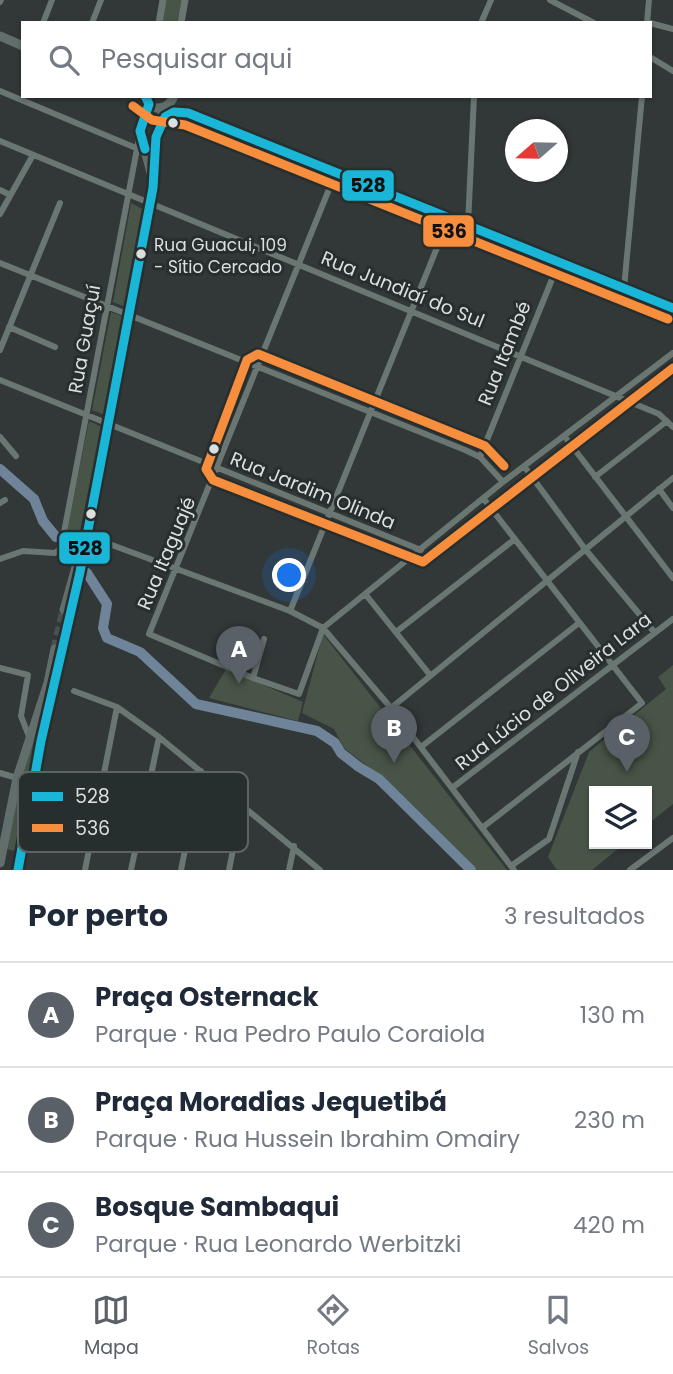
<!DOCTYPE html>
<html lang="pt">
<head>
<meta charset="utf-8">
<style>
  :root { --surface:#fff; --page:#f6f6f7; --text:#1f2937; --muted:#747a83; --line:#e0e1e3; --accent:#596068 }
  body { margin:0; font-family:Poppins,sans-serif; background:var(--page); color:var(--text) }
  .controls { position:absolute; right:21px; bottom:21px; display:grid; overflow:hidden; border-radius:0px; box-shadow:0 2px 5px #0004 }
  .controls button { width:63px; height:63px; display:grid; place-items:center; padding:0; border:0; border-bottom:2px solid var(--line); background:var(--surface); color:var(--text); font:35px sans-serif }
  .compass { position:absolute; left:505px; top:119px; width:63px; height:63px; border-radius:50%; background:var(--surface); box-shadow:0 2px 5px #0004; rotate:250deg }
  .you { position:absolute; left:290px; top:576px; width:24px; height:24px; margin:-18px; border:5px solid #fff; border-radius:50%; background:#1a73e8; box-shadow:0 0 0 10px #1a73e833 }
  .badge { display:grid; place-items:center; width:46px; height:46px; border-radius:50%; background:var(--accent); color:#fff; font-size:23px; font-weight:700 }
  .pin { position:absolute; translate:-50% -58px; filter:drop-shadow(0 2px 4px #0008) }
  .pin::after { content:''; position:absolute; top:37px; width:24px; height:21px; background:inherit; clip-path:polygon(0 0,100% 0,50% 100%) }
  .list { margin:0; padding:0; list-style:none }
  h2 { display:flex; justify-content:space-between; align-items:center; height:91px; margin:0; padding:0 28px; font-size:30px }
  h2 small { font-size:23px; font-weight:400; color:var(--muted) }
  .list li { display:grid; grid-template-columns:46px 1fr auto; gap:21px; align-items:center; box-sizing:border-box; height:105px; padding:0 28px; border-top:2px solid var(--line) }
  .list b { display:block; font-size:26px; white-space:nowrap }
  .list p { margin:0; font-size:23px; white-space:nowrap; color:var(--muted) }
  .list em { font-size:23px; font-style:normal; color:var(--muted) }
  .icon { flex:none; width:38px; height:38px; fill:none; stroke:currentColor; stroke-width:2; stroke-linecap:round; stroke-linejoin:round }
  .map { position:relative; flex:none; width:673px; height:870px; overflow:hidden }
  .search { position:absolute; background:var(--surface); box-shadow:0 2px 5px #0004; left:21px; right:21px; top:21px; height:77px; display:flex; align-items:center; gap:18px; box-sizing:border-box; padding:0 24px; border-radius:0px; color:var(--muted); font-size:26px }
  .sheet { height:406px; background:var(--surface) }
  nav { display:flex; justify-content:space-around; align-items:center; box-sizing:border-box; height:98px; border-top:2px solid var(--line); background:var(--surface); font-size:19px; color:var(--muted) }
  nav a { display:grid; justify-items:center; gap:4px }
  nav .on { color:var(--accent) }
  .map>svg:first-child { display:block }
  .green { fill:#475447 }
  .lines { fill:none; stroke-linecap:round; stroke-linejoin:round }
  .river { stroke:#6f8399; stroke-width:10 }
  .secondary-tunnel { stroke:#4b5050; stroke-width:9; stroke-dasharray:9 4.5; stroke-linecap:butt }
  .minor { stroke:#6a7672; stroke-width:6 }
  .tertiary { stroke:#6a7672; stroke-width:7 }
  .secondary { stroke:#626e6b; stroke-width:9 }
  .bus-1-casing { stroke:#272e2e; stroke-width:14 }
  .bus-2-casing { stroke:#272e2e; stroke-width:14 }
  .bus-1 { stroke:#1ab6d8; stroke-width:9 }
  .bus-2 { stroke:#f78e3d; stroke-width:9 }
  .bus-dot { fill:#dbdfdf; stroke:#272e2e; stroke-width:2.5 }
  .labels { text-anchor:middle; stroke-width:6; stroke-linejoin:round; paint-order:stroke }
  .bus-label { font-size:17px; fill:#dbdfdf; stroke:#272e2e; text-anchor:start }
  .street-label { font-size:19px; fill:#dbdfdf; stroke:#272e2e }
  .key { fill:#272e2e; stroke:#5d6363; stroke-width:2 }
  .key-label { font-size:19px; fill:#dbdfdf }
  .line-badge { stroke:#272e2e; stroke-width:2.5 }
  .pale-badge-label { font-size:19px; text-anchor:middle; font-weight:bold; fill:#111 }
</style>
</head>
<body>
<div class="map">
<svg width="673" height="870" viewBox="0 0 673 870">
  <rect width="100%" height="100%" fill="#323737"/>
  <path class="green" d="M 166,0 L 182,0 L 177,23 L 162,23 Z
    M 131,203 L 144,210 L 125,307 L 113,302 Z
    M 111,312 L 124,317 L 105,415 L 92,410 Z
    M 89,421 L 102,427 L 75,554 L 65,540 Z
    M 76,577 L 30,775 L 23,773 Z
    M 323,634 L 507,870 L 475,870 L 383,778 L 344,748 L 334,729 L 302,713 Z
    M 673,665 L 673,804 L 647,825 L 647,791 L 594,791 L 594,844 L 624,844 L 592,870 L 557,870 L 548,857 L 589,752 L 666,689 L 658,677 Z
    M 226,669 L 303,702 L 298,721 L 209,698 Z
    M 24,785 L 28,788 L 17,852 L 7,849 L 19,787 Z"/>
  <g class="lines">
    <path class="river" d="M 0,469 L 34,499 L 43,521 L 56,537
      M 87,573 L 107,604 L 103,628 L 107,638 L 140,652 L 196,704 L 317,731 L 335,743 L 341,753 L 359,767 L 379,779 L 471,870"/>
    <path class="secondary-tunnel" d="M 55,649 L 64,610
      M 61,651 L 70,612"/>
    <path class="minor" d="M 550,0 L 594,23
      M 0,2 L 1,0
      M 43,23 L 52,0
      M 92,23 L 101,0
      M 481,23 L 491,0
      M 647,23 L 649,0
      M 650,23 L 673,29
      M 650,57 L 673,71
      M 0,91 L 136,148
      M 0,141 L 659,414 L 673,427
      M 336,172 L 149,634 L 253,678 L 299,694 L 323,628 L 503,482 L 673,353
      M 0,190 L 10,195
      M 0,214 L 33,155
      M 468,225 L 474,96
      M 0,263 L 465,450 L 480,457 L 503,482
      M 624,288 L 642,96
      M 9,327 L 55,347
      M 0,350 L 60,203
      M 0,380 L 421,550
      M 0,437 L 16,456
      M 565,437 L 673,578
      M 480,457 L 559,262
      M 524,466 L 585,549 L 655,633
      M 595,477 L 667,421
      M 659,489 L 673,508
      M 0,503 L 5,500
      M 85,535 L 290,611 L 323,628 L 391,708 L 514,870
      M 0,559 L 23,551 L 55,553 L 61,548 L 140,133
      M 366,595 L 430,675
      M 290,611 L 449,218
      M 396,632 L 515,539
      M 0,668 L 28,675 L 21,716 L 30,739
      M 253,678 L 264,639
      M 74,691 L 117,707 L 159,737 L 320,870
      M 391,708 L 673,478
      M 421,747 L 579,623
      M 0,773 L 142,815
      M 452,788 L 673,619
      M 482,828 L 642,703 L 483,498
      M 511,866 L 549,839 L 578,752
      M 85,870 L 117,707
      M 131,870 L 159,737
      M 181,870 L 201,771
      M 229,870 L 242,804
      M 289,870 L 294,846
      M 630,870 L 673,838"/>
    <path class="tertiary" d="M 159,23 L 163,0
      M 181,23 L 185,0"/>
    <path class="secondary" d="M 0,36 L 23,46
      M 145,96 L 152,107 C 162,110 170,106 174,96
      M 149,104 L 140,131 L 151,173
      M 165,107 L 188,113 L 673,308
      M 64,610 L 76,567
      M 70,612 L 153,188 L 154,145 L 162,119 L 161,108
      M 0,863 L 17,778 L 48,683 L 55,649
      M 18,870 L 38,754 L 61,651"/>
    <defs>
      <path id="bus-1" d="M 145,149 L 140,131 L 149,104 L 145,96
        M 18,870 L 41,741 L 80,572 L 153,188 L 156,137 L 165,117 L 174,112 L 188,113 L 673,308"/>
      <path id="bus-2" d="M 133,106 L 152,120 L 185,125 L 668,319
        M 504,466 L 485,446 L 258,354 L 247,360 L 206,469 L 213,480 L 423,562 L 673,368"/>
    </defs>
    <use href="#bus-1" class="bus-1-casing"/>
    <use href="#bus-2" class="bus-2-casing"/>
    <use href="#bus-1" class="bus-1"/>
    <use href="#bus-2" class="bus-2"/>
  </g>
  <g class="bus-dot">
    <circle cx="173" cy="123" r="6"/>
    <circle cx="141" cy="254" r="6"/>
    <circle cx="214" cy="449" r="6"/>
    <circle cx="91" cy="514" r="6"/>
  </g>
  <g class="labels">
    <g class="bus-label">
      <text x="154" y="251">Rua Guacui, 109<tspan x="154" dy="22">- Sítio Cercado</tspan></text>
    </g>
    <g class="street-label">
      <text transform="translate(403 289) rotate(22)" y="7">Rua Jundiaí do Sul</text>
      <text transform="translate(84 339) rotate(-80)" y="7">Rua Guaçuí</text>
      <text transform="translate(504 353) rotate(-68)" y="7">Rua Itambé</text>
      <text transform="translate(313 490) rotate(22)" y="7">Rua Jardim Olinda</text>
      <text transform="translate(166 553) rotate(-67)" y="7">Rua Itaguajé</text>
      <text transform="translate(553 691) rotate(-38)" y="7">Rua Lúcio de Oliveira Lara</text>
    </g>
  </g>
  <rect x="18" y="772" width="230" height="80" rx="10" class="key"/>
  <rect x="32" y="792" width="31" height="9" fill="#1ab6d8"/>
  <rect x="32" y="824" width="31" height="8" fill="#f78e3d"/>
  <g class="key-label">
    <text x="75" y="803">528</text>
    <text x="75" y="835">536</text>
  </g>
  <g class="line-badge">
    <rect x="341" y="169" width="54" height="33" rx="7" fill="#1ab6d8"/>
    <rect x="422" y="214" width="53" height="34" rx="7" fill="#f78e3d"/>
    <rect x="58" y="531" width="53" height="34" rx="7" fill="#1ab6d8"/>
  </g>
  <g class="pale-badge-label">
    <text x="368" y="192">528</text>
    <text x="449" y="238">536</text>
    <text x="85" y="555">528</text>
  </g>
</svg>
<div class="controls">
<button><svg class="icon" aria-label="layers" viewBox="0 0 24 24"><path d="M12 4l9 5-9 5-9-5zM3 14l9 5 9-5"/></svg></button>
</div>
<svg class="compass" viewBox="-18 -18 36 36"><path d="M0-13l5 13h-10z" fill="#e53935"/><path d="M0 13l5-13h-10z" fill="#747a83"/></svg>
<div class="you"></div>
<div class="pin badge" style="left:239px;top:684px">A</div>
<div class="pin badge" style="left:394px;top:763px">B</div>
<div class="pin badge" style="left:627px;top:772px">C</div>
<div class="search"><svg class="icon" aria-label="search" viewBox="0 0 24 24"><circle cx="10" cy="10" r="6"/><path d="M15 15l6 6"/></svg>Pesquisar aqui</div>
</div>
<section class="sheet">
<h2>Por perto<small>3 resultados</small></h2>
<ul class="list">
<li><span class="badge">A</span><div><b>Praça Osternack</b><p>Parque · Rua Pedro Paulo Coraiola</p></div><em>130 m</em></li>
<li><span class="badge">B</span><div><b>Praça Moradias Jequetibá</b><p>Parque · Rua Hussein Ibrahim Omairy</p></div><em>230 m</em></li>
<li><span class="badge">C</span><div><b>Bosque Sambaqui</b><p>Parque · Rua Leonardo Werbitzki</p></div><em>420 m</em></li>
</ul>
</section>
<nav>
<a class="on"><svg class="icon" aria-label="map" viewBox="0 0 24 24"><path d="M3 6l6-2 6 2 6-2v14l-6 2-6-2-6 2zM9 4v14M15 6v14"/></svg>Mapa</a>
<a><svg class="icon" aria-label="directions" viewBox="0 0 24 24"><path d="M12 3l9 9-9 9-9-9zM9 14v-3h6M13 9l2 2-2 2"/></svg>Rotas</a>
<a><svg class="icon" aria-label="saved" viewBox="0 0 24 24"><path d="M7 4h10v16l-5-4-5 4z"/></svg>Salvos</a>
</nav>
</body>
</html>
